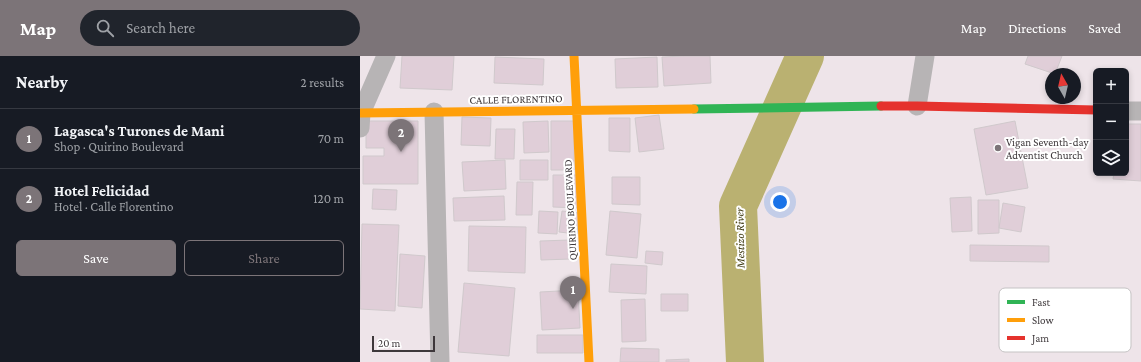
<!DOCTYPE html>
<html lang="en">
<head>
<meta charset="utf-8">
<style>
  :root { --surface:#171b24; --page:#20242c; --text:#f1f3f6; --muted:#9ea1a6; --line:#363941; --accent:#7c7478 }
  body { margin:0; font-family:"Crimson Pro",serif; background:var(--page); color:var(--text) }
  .controls { position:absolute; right:12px; top:12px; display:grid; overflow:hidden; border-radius:6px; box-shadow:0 2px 6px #0003 }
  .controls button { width:36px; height:36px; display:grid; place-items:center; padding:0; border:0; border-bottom:1px solid var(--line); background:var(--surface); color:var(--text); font:20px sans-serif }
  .compass { position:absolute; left:685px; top:12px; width:36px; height:36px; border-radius:50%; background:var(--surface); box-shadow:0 2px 6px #0003; rotate:352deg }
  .scale { position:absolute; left:12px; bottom:10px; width:63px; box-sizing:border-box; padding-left:4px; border:2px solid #3e383b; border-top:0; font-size:11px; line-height:14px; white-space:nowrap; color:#3e383b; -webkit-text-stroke:3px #fff; paint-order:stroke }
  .you { position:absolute; left:420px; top:146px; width:14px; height:14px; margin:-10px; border:3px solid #fff; border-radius:50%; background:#1a73e8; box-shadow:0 0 0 6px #1a73e833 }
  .badge { display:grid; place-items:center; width:26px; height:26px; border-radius:50%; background:var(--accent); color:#fff; font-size:13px; font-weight:700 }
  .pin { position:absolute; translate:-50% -33px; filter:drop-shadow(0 1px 2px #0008) }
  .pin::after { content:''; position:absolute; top:21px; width:14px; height:12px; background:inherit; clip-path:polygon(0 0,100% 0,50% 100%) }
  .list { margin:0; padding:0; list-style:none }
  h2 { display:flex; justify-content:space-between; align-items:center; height:52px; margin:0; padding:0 16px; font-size:17px }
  h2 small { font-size:13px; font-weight:400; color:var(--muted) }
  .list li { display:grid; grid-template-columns:26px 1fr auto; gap:12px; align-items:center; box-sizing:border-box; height:60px; padding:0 16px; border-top:1px solid var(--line) }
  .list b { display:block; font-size:15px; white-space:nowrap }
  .list p { margin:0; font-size:13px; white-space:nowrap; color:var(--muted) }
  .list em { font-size:13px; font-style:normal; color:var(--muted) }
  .actions { display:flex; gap:8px; padding:12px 16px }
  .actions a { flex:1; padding:9px 0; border:1px solid var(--accent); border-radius:6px; text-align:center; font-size:14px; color:var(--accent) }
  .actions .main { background:var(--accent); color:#fff }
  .icon { flex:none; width:22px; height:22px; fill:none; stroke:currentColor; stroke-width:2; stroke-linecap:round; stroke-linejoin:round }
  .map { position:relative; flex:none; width:781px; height:306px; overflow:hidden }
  header { display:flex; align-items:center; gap:24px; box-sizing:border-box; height:56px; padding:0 20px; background:var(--accent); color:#fff }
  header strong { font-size:19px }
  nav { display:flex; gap:22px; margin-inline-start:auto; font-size:14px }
  .search { width:280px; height:36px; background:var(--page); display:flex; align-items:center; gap:10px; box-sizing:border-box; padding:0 14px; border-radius:22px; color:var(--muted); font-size:15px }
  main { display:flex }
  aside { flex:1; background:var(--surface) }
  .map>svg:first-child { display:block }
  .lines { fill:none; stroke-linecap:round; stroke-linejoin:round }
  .river { stroke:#bab171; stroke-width:38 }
  .building { fill:#e0ced8; stroke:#d0c9cc }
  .street { stroke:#b7b4b5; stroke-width:19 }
  .fast { stroke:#30b455; stroke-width:9 }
  .slow { stroke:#ff9f0a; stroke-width:9 }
  .jam { stroke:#e5322d; stroke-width:9 }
  .poi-dot { fill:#7c7478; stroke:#fff; stroke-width:1.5 }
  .labels { text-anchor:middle; stroke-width:4; stroke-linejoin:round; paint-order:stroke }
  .street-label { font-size:11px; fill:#3e383b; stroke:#fff }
  .poi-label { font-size:11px; fill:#3e383b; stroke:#fff; text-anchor:start }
  .water-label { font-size:12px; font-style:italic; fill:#3e3912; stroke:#fff }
  .key { fill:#fff; stroke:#c5c3c4; stroke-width:1 }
  .key-label { font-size:11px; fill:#3e383b }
</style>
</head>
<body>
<header>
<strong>Map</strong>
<div class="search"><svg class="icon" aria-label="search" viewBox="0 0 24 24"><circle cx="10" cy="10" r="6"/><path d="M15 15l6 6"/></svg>Search here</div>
<nav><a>Map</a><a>Directions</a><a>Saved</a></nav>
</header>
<main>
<aside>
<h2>Nearby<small>2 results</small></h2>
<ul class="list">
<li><span class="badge">1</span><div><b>Lagasca's Turones de Mani</b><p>Shop · Quirino Boulevard</p></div><em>70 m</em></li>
<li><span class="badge">2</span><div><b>Hotel Felicidad</b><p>Hotel · Calle Florentino</p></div><em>120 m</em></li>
</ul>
<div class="actions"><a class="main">Save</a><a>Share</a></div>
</aside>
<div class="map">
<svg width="781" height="306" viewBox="0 0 781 306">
  <rect width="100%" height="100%" fill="#eee4e9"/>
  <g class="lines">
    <path class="river" d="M 385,306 L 378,150 L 445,0"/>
  </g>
  <path class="building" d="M 42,0 L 94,0 L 92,34 L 40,32 Z
    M 324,0 L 350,0 L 351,27 L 304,30 L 302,1 Z
    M 668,0 L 702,0 L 695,18 L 665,8 Z
    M 135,1 L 184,3 L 183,29 L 134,27 Z
    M 297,1 L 298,31 L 256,32 L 255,3 Z
    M 299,59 L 304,93 L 279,96 L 275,62 Z
    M 102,61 L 131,62 L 130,90 L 101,89 Z
    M 249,62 L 270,62 L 270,96 L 249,95 Z
    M 6,65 L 58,65 L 58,128 L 3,128 L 3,100 L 24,100 L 24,92 L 6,92 Z
    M 188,65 L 189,96 L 164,97 L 163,66 Z
    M 191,65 L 214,65 L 214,114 L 191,114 Z
    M 655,65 L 668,132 L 626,139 L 614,73 Z
    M 766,68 L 781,68 L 781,125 L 753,123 L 754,117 L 766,117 Z
    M 136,73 L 155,73 L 154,103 L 135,103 Z
    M 145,104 L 146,133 L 104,135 L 102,106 Z
    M 160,104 L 188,104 L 188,124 L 160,124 Z
    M 193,119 L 218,119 L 220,152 L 193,151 Z
    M 252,121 L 280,121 L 280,149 L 252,148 Z
    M 157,126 L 173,126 L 172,159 L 156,159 Z
    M 13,133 L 37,134 L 36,154 L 12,153 Z
    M 144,140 L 145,164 L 94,165 L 93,142 Z
    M 611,141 L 612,175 L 592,176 L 590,142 Z
    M 618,144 L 639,144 L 639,177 L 618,178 Z
    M 643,147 L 665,151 L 661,176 L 639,172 Z
    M 179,155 L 198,156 L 197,178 L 178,177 Z
    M 202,155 L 219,157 L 217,178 L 199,176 Z
    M 250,155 L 281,158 L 277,202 L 246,199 Z
    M 2,168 L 39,169 L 35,255 L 0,253 Z
    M 109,170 L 166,171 L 165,217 L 108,215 Z
    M 210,184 L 211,203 L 181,204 L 180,185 Z
    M 610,189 L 689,190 L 689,206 L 610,205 Z
    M 286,195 L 303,196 L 302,209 L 285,207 Z
    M 40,198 L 65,200 L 62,252 L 38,250 Z
    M 251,208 L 287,210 L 286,238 L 249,236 Z
    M 104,227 L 155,232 L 149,300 L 98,296 Z
    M 218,234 L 220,272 L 182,274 L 180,236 Z
    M 301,238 L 328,238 L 328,255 L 301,255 Z
    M 285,243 L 286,285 L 262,286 L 261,244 Z
    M 177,279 L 223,279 L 223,297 L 177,297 Z
    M 261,292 L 299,293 L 299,306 L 260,306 Z
    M 329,303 L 329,306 L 306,306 L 306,304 Z"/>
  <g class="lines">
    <path class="street" d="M 557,50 L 565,0
      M 766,55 L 781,55
      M 74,56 L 80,306
      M 0,72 L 1,57 L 26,0"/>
    <path class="fast" d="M 334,53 L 521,50"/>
    <path class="slow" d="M 214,0 L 229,306
      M 0,57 L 334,53"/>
    <path class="jam" d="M 521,50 L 557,50 L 736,54"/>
  </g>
  <circle class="poi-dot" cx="638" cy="92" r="4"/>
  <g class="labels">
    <g class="street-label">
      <text transform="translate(156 43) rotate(-1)" y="4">CALLE FLORENTINO</text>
      <text transform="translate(210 154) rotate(-93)" y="4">QUIRINO BOULEVARD</text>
    </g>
    <g class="poi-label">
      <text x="646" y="90">Vigan Seventh-day<tspan x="646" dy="13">Adventist Church</tspan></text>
    </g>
    <g class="water-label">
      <text transform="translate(380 182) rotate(-91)" y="4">Mestizo River</text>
    </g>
  </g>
  <rect x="639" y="232" width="132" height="64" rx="6" class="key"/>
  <rect x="647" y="244" width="18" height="4" fill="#30b455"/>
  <rect x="647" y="262" width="18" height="4" fill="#ff9f0a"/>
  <rect x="647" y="280" width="18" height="4" fill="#e5322d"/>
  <g class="key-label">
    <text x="672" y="250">Fast</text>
    <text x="672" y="268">Slow</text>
    <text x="672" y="286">Jam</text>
  </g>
</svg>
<div class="controls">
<button>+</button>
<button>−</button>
<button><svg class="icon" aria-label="layers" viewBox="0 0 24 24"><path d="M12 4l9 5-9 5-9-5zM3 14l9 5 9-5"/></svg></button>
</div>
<svg class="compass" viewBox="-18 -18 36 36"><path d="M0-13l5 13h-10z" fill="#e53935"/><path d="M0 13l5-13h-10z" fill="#9ea1a6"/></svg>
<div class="scale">20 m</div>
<div class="you"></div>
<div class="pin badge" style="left:213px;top:253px">1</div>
<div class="pin badge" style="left:41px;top:96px">2</div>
</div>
</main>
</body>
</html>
